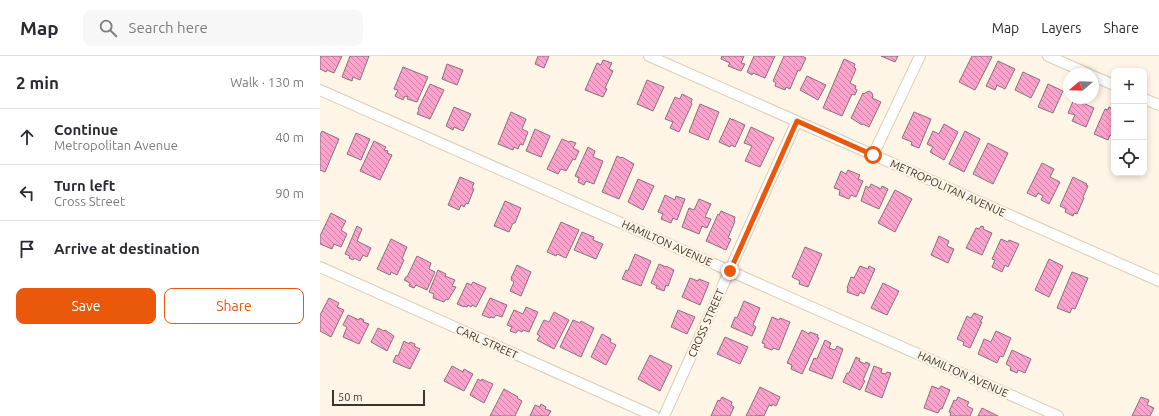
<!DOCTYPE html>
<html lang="en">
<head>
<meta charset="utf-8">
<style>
  :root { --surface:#fff; --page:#f7f7f7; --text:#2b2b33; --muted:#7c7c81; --line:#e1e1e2; --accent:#ea580c }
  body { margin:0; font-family:Ubuntu,sans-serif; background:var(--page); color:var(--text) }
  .controls { position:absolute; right:12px; top:12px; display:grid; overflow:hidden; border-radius:8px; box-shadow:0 2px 6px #0003 }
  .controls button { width:36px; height:36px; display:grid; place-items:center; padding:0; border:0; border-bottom:1px solid var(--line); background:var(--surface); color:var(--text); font:20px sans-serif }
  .compass { position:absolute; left:743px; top:12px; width:36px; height:36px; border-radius:50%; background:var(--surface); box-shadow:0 2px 6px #0003; rotate:251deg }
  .scale { position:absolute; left:12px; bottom:10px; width:93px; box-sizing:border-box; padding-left:4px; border:2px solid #3b352b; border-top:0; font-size:11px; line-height:14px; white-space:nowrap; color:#3b352b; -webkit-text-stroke:3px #fef5e6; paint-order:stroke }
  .stop { position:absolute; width:12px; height:12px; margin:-9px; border:3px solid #ea580c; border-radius:50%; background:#fff }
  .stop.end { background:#ea580c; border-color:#fff; box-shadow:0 1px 4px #0008 }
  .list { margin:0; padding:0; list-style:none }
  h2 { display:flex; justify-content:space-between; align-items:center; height:52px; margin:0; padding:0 16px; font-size:17px }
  h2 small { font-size:13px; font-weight:400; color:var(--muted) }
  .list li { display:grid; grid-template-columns:26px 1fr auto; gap:12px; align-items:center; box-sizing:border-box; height:56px; padding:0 16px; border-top:1px solid var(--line) }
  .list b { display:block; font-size:15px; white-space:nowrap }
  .list p { margin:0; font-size:13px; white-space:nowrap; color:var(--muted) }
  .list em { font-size:13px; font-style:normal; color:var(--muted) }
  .actions { display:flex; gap:8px; padding:12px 16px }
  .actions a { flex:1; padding:9px 0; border:1px solid var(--accent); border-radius:8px; text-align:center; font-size:14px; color:var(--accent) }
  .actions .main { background:var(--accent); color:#fff }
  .icon { flex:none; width:22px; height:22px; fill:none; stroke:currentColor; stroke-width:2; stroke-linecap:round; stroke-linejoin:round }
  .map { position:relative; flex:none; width:839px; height:360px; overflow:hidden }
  header { display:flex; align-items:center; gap:24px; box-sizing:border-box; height:56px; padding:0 20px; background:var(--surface); border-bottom:1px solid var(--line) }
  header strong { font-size:19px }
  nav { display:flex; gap:22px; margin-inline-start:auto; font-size:14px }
  .search { width:280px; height:36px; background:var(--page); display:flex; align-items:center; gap:10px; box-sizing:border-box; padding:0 14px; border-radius:8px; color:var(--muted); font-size:15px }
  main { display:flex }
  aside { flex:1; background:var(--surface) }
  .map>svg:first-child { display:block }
  .building { fill:url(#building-back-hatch); stroke:#8b707c }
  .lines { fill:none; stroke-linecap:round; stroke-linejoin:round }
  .minor-casing { stroke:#dbccb4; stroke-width:12 }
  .minor { stroke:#fff; stroke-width:10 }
  .route { stroke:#ea580c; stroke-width:5 }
  .labels { text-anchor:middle; stroke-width:4; stroke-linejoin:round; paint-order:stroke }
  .street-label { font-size:11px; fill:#3b352b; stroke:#fef5e6 }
</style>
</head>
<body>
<header>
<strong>Map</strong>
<div class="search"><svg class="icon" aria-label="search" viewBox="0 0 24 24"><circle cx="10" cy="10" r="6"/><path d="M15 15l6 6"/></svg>Search here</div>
<nav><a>Map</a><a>Layers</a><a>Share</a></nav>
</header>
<main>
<aside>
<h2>2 min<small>Walk · 130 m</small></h2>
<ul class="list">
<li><svg class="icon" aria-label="ahead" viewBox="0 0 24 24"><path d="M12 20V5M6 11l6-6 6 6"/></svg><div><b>Continue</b><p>Metropolitan Avenue</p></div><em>40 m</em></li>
<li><svg class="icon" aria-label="left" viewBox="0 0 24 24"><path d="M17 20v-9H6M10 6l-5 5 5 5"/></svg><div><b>Turn left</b><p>Cross Street</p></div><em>90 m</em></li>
<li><svg class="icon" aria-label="arrive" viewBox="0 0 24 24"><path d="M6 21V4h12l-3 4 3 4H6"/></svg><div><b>Arrive at destination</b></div></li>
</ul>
<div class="actions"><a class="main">Save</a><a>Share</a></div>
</aside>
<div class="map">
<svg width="839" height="360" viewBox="0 0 839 360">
  <defs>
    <pattern id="building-back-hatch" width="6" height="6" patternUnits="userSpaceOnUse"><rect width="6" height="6" fill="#fba2cd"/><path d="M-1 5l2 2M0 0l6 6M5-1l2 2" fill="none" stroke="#cc85a7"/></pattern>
  </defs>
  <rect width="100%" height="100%" fill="#fef5e6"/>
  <path class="building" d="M 0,0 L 22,0 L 14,17 L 7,14 L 6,16 L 0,13 Z
    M 30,0 L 49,0 L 40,24 L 33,21 L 32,25 L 22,21 Z
    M 218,0 L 229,0 L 224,12 L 215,8 Z
    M 402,0 L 424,0 L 421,7 L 425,8 L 421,15 L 408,10 L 410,7 L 401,3 Z
    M 434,0 L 455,0 L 445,22 L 433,17 L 432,19 L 427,16 Z
    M 464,0 L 482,0 L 486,2 L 480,15 L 478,14 L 470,33 L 466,31 L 465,34 L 455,30 L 456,27 L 453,25 Z
    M 561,0 L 578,0 L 575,6 Z
    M 652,0 L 670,0 L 672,1 L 655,34 L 639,26 Z
    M 524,3 L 535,8 L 534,11 L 536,13 L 530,27 L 536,30 L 535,33 L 537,34 L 535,39 L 532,38 L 522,60 L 503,52 Z
    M 283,4 L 292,7 L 289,13 L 293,15 L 285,32 L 287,33 L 283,41 L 265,34 L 277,7 L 281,9 Z
    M 678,5 L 695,13 L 685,33 L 677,29 L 675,34 L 666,30 Z
    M 127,8 L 143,14 L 137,29 L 122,23 Z
    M 83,11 L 108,21 L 97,46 L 87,43 L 88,41 L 85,40 L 83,44 L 75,40 L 78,34 L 74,33 Z
    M 703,16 L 720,24 L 711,42 L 695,34 Z
    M 487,20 L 506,29 L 498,44 L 480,34 Z
    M 327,24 L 344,31 L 333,55 L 317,48 Z
    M 110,28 L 124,34 L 110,63 L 97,58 L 99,54 L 98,53 Z
    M 728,28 L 743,35 L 733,57 L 718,51 Z
    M 549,35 L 552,37 L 553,41 L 552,42 L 561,46 L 549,71 L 543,68 L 542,69 L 531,62 L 543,37 L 544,38 L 545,37 Z
    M 362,38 L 372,43 L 371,47 L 372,48 L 359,76 L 350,72 L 353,66 L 345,63 L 355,41 L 360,43 Z
    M 754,43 L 774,52 L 766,71 L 752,65 L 755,59 L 748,57 Z
    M 380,48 L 399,56 L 388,84 L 369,76 Z
    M 134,51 L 151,58 L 143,75 L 134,71 L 133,74 L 126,70 Z
    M 789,51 L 794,53 L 794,79 L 793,80 L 790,79 L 788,84 L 774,78 L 785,53 L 788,54 Z
    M 191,56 L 206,63 L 202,73 L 208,76 L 203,89 L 200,88 L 198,93 L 194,91 L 193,94 L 178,88 Z
    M 594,56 L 611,63 L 599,92 L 591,89 L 592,86 L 582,82 Z
    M 410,62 L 412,64 L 412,63 L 425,69 L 415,91 L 411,89 L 410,91 L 399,86 Z
    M 624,68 L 638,76 L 624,104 L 610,96 L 613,91 L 607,88 L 613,75 L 619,78 Z
    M 431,71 L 454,82 L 440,111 L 425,105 L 432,90 L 424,87 Z
    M 215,73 L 230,80 L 221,101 L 206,95 Z
    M 2,75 L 19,83 L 5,116 L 0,114 L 0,79 Z
    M 645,75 L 660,83 L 644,116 L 629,108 Z
    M 36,77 L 50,83 L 41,104 L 27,98 Z
    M 242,83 L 249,86 L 250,85 L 256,87 L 253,92 L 259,95 L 255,104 L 253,103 L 246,115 L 241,113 L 238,118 L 227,113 Z
    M 54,85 L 66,91 L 64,94 L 68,95 L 67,97 L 72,99 L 60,124 L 40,115 Z
    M 668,87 L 688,97 L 673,128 L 653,118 Z
    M 268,91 L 275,95 L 273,101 L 283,105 L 274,128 L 266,125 L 264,129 L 258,126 L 259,122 L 255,120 Z
    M 297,100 L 301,102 L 302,101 L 314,108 L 299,143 L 282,136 Z
    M 722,107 L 734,113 L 730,121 L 740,126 L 729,148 L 721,144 L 723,140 L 718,137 L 716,141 L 707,137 Z
    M 528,114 L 540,119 L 538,123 L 543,125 L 536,141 L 531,139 L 529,143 L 519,139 L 520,134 L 514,132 L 521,115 L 526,118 Z
    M 140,121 L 154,127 L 152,132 L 154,133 L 148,148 L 146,147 L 144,151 L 141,149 L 139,154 L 128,149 Z
    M 753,121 L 767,128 L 766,129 L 768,130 L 763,141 L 764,142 L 757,158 L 754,157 L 753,160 L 745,156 L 746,153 L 740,150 Z
    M 318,123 L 334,130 L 323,154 L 308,146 Z
    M 551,128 L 561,133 L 562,130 L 568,133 L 559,153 L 541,145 L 546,130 L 549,132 Z
    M 575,134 L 592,143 L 575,176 L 558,167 Z
    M 345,139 L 355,144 L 356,140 L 365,143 L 357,164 L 353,162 L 351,167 L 341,163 L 343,158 L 338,156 Z
    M 379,143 L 391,148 L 385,161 L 391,163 L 387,172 L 382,170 L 379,178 L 362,171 L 369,152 L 374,154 Z
    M 185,145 L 201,152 L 195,167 L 193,167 L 189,176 L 174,170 Z
    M 401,155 L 415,161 L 414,165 L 415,165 L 408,182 L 411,183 L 406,194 L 386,185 L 398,158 L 399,159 Z
    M 11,157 L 26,165 L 21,174 L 27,178 L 21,191 L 14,188 L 12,193 L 0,188 L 0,180 Z
    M 241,166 L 259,174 L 246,202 L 237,198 L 236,200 L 227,196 Z
    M 37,170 L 42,173 L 37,185 L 51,192 L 47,201 L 43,199 L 40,205 L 34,202 L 33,204 L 29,202 L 30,200 L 25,198 Z
    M 661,170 L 664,171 L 663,173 L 672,177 L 662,199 L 646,192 L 656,172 L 659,173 Z
    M 262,176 L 274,181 L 273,184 L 283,188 L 276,203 L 254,194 Z
    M 619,180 L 629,185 L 627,190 L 634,193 L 628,207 L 611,199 Z
    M 71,183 L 87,191 L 82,203 L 84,204 L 77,219 L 71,216 L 70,219 L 57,213 Z
    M 681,183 L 688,186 L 689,184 L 699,188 L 688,211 L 685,209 L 682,216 L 672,211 L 675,204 L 672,203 Z
    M 485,191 L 502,198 L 488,231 L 479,228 L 480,225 L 472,221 Z
    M 315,198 L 331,205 L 321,230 L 302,223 L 306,214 L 308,215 Z
    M 97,200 L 111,207 L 109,213 L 115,216 L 107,234 L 96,229 L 94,232 L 89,230 L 90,227 L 84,224 L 86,221 L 87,221 Z
    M 729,203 L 743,210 L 729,241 L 715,234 Z
    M 339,208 L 346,211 L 346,210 L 354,214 L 348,230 L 346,229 L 344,235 L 336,232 L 337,230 L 331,227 Z
    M 197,209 L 211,216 L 201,240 L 190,235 L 194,226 L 191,224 L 192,222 L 191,222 Z
    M 540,210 L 548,213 L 549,210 L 555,213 L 544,238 L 540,236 L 538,240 L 527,236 L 528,232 L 527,232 L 531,221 L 534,222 Z
    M 118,214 L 126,218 L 125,220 L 135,224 L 132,230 L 136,231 L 128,244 L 126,243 L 124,246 L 113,242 L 114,238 L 109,236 Z
    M 752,216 L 768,222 L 755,253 L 752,252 L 750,257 L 737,252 Z
    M 370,222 L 378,225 L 379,223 L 389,227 L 380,249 L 362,241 Z
    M 153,226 L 166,232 L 156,251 L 152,249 L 151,251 L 148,249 L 147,251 L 144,250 L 144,251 L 137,248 L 147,227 L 151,229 Z
    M 563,227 L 579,235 L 567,259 L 551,252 Z
    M 9,242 L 19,247 L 17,251 L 24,254 L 11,281 L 0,275 L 0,259 Z
    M 170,242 L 187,249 L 182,261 L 176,259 L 174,262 L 171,261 L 170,262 L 162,259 Z
    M 424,245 L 440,252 L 433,269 L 436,271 L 432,280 L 411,271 L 415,261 L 417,262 Z
    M 206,251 L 218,256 L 209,276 L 203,274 L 202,276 L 198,274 L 196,277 L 190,275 L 192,271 L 187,269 L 194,254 L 203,258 Z
    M 358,254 L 375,261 L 367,278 L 351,271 Z
    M 234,256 L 249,264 L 234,293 L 217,284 L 220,280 L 217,278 L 224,264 L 229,266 Z
    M 654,257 L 663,261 L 660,266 L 662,266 L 650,292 L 643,289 L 644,286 L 637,283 L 647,260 L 651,262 Z
    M 28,259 L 39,264 L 40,262 L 44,264 L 43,266 L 49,268 L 39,288 L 23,281 L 27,271 L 23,269 Z
    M 452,261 L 459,264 L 460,262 L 470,266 L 459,294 L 453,292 L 452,294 L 444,291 L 445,288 L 442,287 Z
    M 253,264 L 260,267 L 261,265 L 274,272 L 261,301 L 240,291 Z
    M 58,272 L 64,275 L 65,274 L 74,280 L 67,295 L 51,286 Z
    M 482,274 L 489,278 L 490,276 L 498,279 L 497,281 L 499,282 L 482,318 L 471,313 L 472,309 L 467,307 Z
    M 676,275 L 691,282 L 683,301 L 680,300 L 677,307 L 658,298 L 664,283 L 671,286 Z
    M 282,278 L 291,283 L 290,286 L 296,289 L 286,309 L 271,301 Z
    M 405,281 L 428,291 L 420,308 L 397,298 Z
    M 505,284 L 511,287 L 509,292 L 515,294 L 517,290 L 523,293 L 512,323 L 489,314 L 494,302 L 497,303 Z
    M 84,285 L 89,288 L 90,286 L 95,288 L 94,290 L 100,293 L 90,313 L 73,306 L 76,299 L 78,300 Z
    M 692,294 L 711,303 L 705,317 L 698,314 L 697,317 L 690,314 L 691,311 L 686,308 Z
    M 330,299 L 352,310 L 340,335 L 318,323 Z
    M 536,301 L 540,303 L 539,305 L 545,308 L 546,306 L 550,308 L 543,324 L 545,325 L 540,334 L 523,326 L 527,317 L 529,317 Z
    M 132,310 L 143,316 L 144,313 L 153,318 L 144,335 L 124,325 Z
    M 554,310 L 562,313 L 561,317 L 566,318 L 567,316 L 571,317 L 562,342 L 545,335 Z
    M 158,323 L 161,325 L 162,323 L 166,325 L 173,328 L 164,347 L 150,339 Z
    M 612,330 L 619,333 L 621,330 L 630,334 L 622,353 L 620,353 L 618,357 L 604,352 Z
    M 440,331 L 460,341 L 456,350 L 452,348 L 452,350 L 449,349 L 444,360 L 436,359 L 436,360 L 426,360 Z
    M 184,333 L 198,341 L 197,342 L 202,345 L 195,360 L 170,360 Z
    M 402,341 L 412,346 L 411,349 L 414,351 L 410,360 L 391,360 L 398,344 L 400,345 Z
    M 638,341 L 649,346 L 647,350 L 653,353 L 650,360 L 630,360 L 631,357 L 629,356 L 634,344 L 636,345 Z
    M 821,341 L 829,344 L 827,349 L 834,352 L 830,360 L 812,360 Z
    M 221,348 L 226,351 L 225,353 L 231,355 L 228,360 L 210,360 L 215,349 L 220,351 Z
    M 662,352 L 678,360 L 658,360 Z"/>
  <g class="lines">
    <defs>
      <path id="minor" d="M 329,0 L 839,225
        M 728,0 L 769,18
        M 773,20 L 794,29
        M 0,34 L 738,360
        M 824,43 L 839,49
        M 553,99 L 600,0
        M 0,211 L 334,360
        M 344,360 L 477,65"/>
    </defs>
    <use href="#minor" class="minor-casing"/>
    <use href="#minor" class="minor"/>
  </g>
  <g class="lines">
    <path class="route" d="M 410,215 L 477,65 L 553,99"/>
  </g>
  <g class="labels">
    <g class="street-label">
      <text transform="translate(628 132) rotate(24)" y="4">METROPOLITAN AVENUE</text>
      <text transform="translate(347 187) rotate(24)" y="4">HAMILTON AVENUE</text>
      <text transform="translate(386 267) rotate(-66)" y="4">CROSS STREET</text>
      <text transform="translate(167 286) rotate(24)" y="4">CARL STREET</text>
      <text transform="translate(643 318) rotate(24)" y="4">HAMILTON AVENUE</text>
    </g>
  </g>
</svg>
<div class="controls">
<button>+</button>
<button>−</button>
<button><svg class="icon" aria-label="locate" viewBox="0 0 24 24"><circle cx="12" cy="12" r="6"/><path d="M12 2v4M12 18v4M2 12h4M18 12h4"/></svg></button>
</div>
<svg class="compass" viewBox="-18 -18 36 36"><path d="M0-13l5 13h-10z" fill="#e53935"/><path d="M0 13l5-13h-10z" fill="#7c7c81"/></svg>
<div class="scale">50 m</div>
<div class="stop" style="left:553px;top:99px"></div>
<div class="stop end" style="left:410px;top:215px"></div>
</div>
</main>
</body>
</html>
